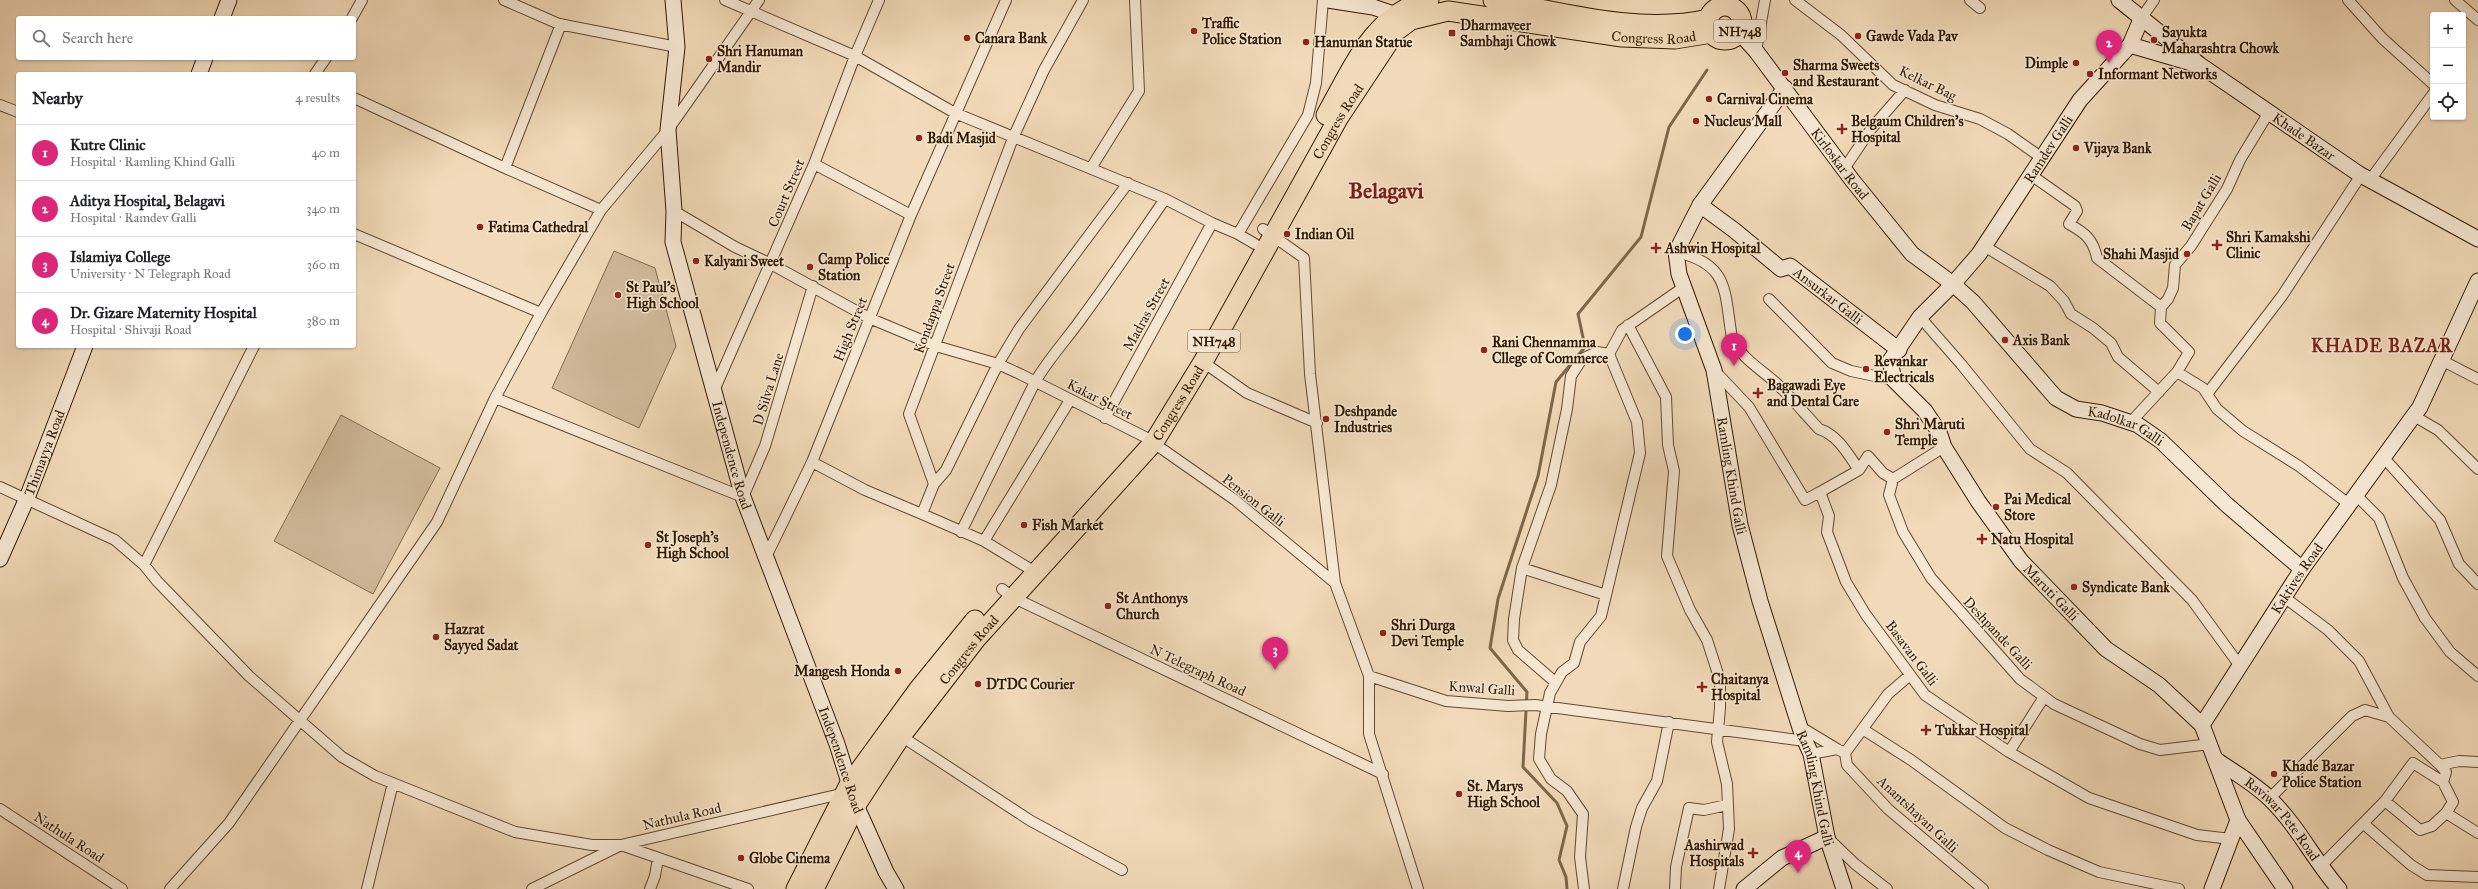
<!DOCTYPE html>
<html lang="en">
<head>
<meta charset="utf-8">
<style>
  :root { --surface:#fff; --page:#f2f2f2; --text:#202124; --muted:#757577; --line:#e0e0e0; --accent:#db2777 }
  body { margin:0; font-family:"IM FELL Great Primer",serif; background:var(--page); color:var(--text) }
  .controls { position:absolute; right:12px; top:12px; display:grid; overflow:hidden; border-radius:4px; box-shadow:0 1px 3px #0004 }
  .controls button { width:36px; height:36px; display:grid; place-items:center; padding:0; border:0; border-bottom:1px solid var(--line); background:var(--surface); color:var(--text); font:20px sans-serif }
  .you { position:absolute; left:1685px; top:334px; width:14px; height:14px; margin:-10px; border:3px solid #fff; border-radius:50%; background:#1a73e8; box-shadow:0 0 0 6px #1a73e833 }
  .badge { display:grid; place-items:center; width:26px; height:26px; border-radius:50%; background:var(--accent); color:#fff; font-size:13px; font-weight:700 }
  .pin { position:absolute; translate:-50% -33px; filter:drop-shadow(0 1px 2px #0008) }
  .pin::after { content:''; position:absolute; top:21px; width:14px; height:12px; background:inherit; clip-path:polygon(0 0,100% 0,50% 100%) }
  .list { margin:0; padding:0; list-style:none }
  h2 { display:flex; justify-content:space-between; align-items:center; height:52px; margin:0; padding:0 16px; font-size:17px }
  h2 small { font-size:13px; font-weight:400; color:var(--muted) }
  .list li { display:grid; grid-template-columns:26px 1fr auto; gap:12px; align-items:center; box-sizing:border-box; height:56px; padding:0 16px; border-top:1px solid var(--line) }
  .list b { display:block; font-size:15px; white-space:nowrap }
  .list p { margin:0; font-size:13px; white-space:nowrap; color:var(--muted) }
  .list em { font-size:13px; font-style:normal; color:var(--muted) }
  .icon { flex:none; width:22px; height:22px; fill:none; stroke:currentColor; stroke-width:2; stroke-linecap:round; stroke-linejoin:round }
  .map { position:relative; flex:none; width:2478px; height:889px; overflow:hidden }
  .search { position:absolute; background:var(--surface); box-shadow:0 1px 3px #0004; left:16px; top:16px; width:340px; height:44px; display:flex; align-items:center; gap:10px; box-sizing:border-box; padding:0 14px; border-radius:4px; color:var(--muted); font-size:15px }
  .panel { position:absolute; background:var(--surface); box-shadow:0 1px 3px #0004; left:16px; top:72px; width:340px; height:276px; border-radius:4px }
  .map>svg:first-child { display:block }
  .green { fill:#d0b99a; stroke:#806a4d }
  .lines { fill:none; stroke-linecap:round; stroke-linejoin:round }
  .stream { stroke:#7d6649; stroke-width:3 }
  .street-casing { stroke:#614a2e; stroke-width:12 }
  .secondary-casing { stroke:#311a00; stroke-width:17 }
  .highway-casing { stroke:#311a00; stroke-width:21 }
  .street { stroke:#f6e7d2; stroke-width:10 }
  .secondary { stroke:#f6e7d2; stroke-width:15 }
  .highway { stroke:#f1dab9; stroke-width:19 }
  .poi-dot { fill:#8f2418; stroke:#f6e7d2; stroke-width:1.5 }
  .labels { text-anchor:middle; stroke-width:3; stroke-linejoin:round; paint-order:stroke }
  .shield { fill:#f6e7d2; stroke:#6c583f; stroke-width:1 }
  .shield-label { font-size:13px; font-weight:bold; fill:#311a00 }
  .poi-label { font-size:14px; font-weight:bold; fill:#311a00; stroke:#f6e7d2; text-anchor:start }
  .street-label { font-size:14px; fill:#311a00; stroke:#f6e7d2 }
  .district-label { font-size:18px; font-weight:bold; letter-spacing:1px; fill:#7a1f14; stroke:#f6e7d2 }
  .town-label { font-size:22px; font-weight:bold; fill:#7a1f14; stroke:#f6e7d2 }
</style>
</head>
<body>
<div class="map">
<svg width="2478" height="889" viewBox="0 0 2478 889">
  <rect width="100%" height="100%" fill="#f1dab9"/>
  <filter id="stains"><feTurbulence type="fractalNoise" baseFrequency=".005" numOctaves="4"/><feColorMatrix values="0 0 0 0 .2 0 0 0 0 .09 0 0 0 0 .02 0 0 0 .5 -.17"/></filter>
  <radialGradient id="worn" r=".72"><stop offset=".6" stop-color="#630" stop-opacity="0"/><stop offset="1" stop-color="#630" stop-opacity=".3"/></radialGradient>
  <path class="green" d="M 614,251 L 655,268 L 676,346 L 639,428 L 552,388 Z
    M 341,415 L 440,468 L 373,594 L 274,541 Z"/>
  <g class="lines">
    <path class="stream" d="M 1567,889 L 1566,877 L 1559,860 L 1567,826 L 1557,803 L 1523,767 L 1527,692 L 1490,648 L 1498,599 L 1538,476 L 1556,382 L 1585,347 L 1578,314 L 1641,237 L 1669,127 L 1707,70"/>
    <defs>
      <path id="street" d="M 504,0 L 559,24 L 677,47
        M 725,0 L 855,56 L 955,113 L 1165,199 L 1212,223 L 1238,234 L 1255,244
        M 1795,0 L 1841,35 L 1893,85 L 1935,105 L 1980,119 L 2008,134 L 2042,158
        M 1970,0 L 1980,8
        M 2348,0 L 2382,38 L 2433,84
        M 2455,0 L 2478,20
        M 2142,17 L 2154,0
        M 352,18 L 362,0
        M 1756,51 L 1765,0
        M 315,74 L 326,58
        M 354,98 L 505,168 L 561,24
        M 0,105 L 18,112
        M 814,164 L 911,215
        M 505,168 L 601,210
        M 1091,168 L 1139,91 L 1135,0
        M 1844,169 L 1871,129 L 1905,90
        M 2031,175 L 2075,206 L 2077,211 L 2069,224 C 2085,233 2093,239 2097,258 L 2161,307 L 2160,323 L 2189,352 L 2177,372
        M 2370,180 L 2433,94
        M 674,211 L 735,247 L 771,264 L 869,318 L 936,346 L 998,364 L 1020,374 L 1145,437 L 1235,500 L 1335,583
        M 1263,229 L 1304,258 L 1310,374 L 1335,583 L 1369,676 L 1369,734 L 1418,889
        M 354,234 L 541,313
        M 1238,234 L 1308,115 L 1316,83 L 1323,0
        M 1984,246 L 2050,286 L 2064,301 L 2071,314 L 2093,328 L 2111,343 L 2118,357 L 2159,392
        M 1676,252 C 1730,264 1724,291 1732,338 C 1741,358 1759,368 1775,382 C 1790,396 1805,414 1819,429 C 1838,435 1848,454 1859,470
        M 1769,299 L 1832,363 L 1851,371 L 1894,380
        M 2161,307 L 2168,299 L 2173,288 L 2175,265 L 2191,246 L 2227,189 L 2240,160 L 2269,112
        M 1920,317 L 1961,364 L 2030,449 L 2067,473 L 2192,600 L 2240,666
        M 1628,325 L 1666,397 L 1668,445 L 1674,471 L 1667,556 L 1690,610 L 1707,640 L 1720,680 L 1720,708 L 1717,742 L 1727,784 L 1729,829 L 1719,889
        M 1609,354 L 1622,330 L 1684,287
        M 2441,360 L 2478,379
        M 1203,362 L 1247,393 L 1317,423
        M 1714,370 L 1749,407 L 1805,500 L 1820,492
        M 713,393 L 814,164 L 855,56 L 879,0
        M 2207,394 L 2282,296 L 2361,175
        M 495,398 L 743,497 L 765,446 L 813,286
        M 2414,416 L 2438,430 L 2478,469
        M 1105,418 L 1212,223
        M 2130,423 L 2177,372 L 2203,388 L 2217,409 L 2243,431 L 2299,466 L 2350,505
        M 1944,447 L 1893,479 L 1889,495 L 1903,532 L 1931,578 L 2020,679 L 2054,704 L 2140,744 L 2160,750 L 2210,744
        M 2384,458 L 2440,520 L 2459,564 L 2478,584
        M 812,462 L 865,490 L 922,514
        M 1893,479 L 1883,473 L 1868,456 L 1859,470 L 1820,492 L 1829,516 L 1827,532 L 1846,582 L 1866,615 L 1925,695 L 2009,752 L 2089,798 L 2197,835 L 2231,839
        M 934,484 L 946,470 L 998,364 L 1019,329 L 1128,183
        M 0,487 L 115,540 L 144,565 L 157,581 L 249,676 L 342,757 L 375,776 L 515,832 L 592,845 L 621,845 L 748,889
        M 2357,496 L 2379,518 L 2403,578 L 2425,618 L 2450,652 L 2478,676
        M 961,532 L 1035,382 C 1049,358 1068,338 1084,315 C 1112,277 1138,238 1165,199
        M 984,541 L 1070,400
        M 766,557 L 812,462 L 911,215 L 1006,0
        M 144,565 L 254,346
        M 1522,568 L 1606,595
        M 1035,572 L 984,541 L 922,514 L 934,484 L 909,414 L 1013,138 L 1044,70 L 1083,0
        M 1002,589 L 1012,597 L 1383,774
        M 2284,597 L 2328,630 L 2359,661 L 2389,717 L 2440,765 L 2459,761 L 2478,762
        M 1369,676 L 1446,701 L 1508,706 L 1535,705 L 1805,741
        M 1555,682 L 1518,650 L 1513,640 L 1514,619 L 1522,568 L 1551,485 L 1567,409 L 1571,376 L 1582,359 L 1597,352 L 1609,354 L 1637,422 L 1640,453 L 1601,616 L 1580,642 L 1574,663 L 1562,672 L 1550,693 L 1541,734 L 1539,759 L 1551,779 L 1567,791 L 1583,814 L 1580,857 L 1584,889
        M 1799,726 L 1837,749
        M 1864,730 L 1911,760 L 2005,828 L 2048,850 L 2099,872 L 2179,889
        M 901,736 L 1031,821 L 1122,870
        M 2009,752 L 2044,697
        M 1845,753 L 1847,765 L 1888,809 L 1983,889
        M 1811,754 L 1837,749 L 1845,753 L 1888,694 L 1910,675
        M 2440,765 L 2446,772 L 2443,782 L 2453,802 L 2446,813 L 2478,833
        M 2270,798 L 2352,716 L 2365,710 L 2389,717
        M 2385,801 L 2413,763 L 2443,782
        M 0,809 L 122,889
        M 2364,824 L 2411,865 L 2427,875 L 2478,877
        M 1829,839 L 1855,864 L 1887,889
        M 2320,867 L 2385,801 L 2420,830 L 2432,826 L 2446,813
        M 170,889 L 229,823 L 437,522 L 495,398 L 541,313 L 601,210 L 668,130 L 759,0
        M 367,889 L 393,783
        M 532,889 L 621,845 L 845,793
        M 650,889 L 655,876 L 658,858
        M 1623,889 L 1636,827 L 1642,808 L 1657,781 L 1669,722
        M 1675,889 L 1676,867 L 1689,808 L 1704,810 L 1727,805"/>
      <g id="secondary">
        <path id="s1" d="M 673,0 L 677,47 L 668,130 L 674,211 L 673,242 L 743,497 L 837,744 L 856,805 L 886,872 L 896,889"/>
        <path d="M 1328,0 L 1373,7 L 1405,18"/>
        <path id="s2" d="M 2119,0 L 2200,65 L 2359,174 L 2478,239"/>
        <path id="s3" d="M 2142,17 L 2130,45 L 2080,100 L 1979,254 L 1953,284 L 1920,317 L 1890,361 L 1894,380 L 1925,411 L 1939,432 L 1944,447 L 1978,501 L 2021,561 L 2106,649 L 2159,685 L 2202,725"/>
        <path d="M 222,18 L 229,0"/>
        <path id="s4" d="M 1739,32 L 1756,51 L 1852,180 L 1912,254 L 1953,284 L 1973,302 L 2056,398 L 2076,409 L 2102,413 L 2138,425 L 2161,441 L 2227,505 L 2302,569"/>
        <path d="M 2130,45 L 2195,64"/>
        <path d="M 199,74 L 205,58"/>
        <path id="s5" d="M 1785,88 L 1700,205 L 1676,252 L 1679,274 L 1714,370 L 1740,525 L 1760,601 L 1802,734 L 1811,754 L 1827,837 L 1844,889"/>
        <path id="s6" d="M 1700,205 L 1734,230 L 1781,269 L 1790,266 L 1899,350"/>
        <path id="s7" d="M 0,559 L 27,498 L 85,346"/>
        <path id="s8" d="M 2215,759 C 2233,772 2254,783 2270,799 C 2297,825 2314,860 2339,889"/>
        <path d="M 2238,820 L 2285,889"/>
        <path d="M 1744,889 L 1782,858 L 1827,837"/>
        <path id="s9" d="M 2212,889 L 2238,820 L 2202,725 L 2302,569 L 2420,407 L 2478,281"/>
      </g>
      <g id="highway">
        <path d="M 1493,0 C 1563,12 1638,35 1709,19"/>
        <circle cx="1725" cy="23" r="17"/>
        <path d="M 1326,115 C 1351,71 1374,12 1429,0"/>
        <path d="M 796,889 L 849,785 L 918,690 L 975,620"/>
        <path id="s10" d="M 814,889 L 856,805 L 901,736 L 976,639 L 1154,442 L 1203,362 L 1339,117 L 1396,31 L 1411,20 L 1448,11 L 1622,37 L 1675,39 L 1712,33"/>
      </g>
    </defs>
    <use href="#street" class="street-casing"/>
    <use href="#secondary" class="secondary-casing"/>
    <use href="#highway" class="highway-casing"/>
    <use href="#street" class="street"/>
    <use href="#secondary" class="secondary"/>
    <use href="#highway" class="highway"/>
  </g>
  <g class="poi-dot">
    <circle cx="1194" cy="31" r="4"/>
    <rect x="1448" y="29" width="8" height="8" rx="2"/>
    <circle cx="1858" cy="36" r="4"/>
    <circle cx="967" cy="38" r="4"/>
    <circle cx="2154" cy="40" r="4"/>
    <circle cx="1306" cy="42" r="4"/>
    <circle cx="709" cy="59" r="4"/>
    <circle cx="2076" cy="63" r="4"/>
    <circle cx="1785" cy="73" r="4"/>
    <circle cx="2090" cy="74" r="4"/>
    <circle cx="1709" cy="99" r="4"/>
    <circle cx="1696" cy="121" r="4"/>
    <path d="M1840 123h4v4h4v4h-4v4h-4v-4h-4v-4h4z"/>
    <circle cx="919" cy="138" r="4"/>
    <circle cx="2076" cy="148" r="4"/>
    <circle cx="480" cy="227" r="4"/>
    <circle cx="1287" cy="234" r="4"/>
    <path d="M2215 239h4v4h4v4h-4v4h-4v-4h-4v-4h4z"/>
    <path d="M1654 242h4v4h4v4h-4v4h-4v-4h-4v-4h4z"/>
    <circle cx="2187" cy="254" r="4"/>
    <circle cx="696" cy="261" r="4"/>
    <circle cx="810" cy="267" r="4"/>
    <circle cx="618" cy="295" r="4"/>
    <circle cx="2005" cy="340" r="4"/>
    <circle cx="1484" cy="350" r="4"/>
    <circle cx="1866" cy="369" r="4"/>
    <path d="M1756 387h4v4h4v4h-4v4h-4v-4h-4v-4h4z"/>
    <circle cx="1326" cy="419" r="4"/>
    <circle cx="1887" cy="432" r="4"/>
    <circle cx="1996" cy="507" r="4"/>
    <circle cx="1024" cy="525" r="4"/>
    <path d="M1980 533h4v4h4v4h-4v4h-4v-4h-4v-4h4z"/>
    <circle cx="648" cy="545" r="4"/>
    <circle cx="2074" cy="587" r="4"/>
    <circle cx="1108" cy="606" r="4"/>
    <circle cx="1383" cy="633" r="4"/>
    <circle cx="436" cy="637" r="4"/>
    <circle cx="898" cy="671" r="4"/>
    <circle cx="978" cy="684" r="4"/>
    <path d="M1700 681h4v4h4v4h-4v4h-4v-4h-4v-4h4z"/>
    <path d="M1924 724h4v4h4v4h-4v4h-4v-4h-4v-4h4z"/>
    <circle cx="2274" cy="774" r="4"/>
    <circle cx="1459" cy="794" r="4"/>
    <path d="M1751 847h4v4h4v4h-4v4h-4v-4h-4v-4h4z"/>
    <circle cx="741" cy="858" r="4"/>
  </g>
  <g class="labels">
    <g class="shield">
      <rect x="1714" y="20" width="52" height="22" rx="3"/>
      <rect x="1188" y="330" width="52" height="22" rx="3"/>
    </g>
    <g class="shield-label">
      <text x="1740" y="36">NH748</text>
      <text x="1214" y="346">NH748</text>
    </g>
    <g class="poi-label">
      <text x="1202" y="28">Traffic<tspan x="1202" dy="16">Police Station</tspan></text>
      <text x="1460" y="30">Dharmaveer<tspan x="1460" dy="16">Sambhaji Chowk</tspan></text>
      <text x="2162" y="37">Sayukta<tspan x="2162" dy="16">Maharashtra Chowk</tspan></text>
      <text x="1866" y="41">Gawde Vada Pav</text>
      <text x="975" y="43">Canara Bank</text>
      <text x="1314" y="47">Hanuman Statue</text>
      <text x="717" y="56">Shri Hanuman<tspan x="717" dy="16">Mandir</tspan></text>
      <text x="2068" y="68" text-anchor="end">Dimple</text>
      <text x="1793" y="70">Sharma Sweets<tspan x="1793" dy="16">and Restaurant</tspan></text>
      <text x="2098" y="79">Informant Networks</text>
      <text x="1717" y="104">Carnival Cinema</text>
      <text x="1704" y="126">Nucleus Mall</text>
      <text x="1851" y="126">Belgaum Children's<tspan x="1851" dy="16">Hospital</tspan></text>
      <text x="927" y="143">Badi Masjid</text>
      <text x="2084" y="153">Vijaya Bank</text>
      <text x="488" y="232">Fatima Cathedral</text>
      <text x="1295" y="239">Indian Oil</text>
      <text x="2226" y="242">Shri Kamakshi<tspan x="2226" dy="16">Clinic</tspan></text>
      <text x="1665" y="253">Ashwin Hospital</text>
      <text x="2179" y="259" text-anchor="end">Shahi Masjid</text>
      <text x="818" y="264">Camp Police<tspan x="818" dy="16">Station</tspan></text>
      <text x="704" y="266">Kalyani Sweet</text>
      <text x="626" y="292">St Paul's<tspan x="626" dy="16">High School</tspan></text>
      <text x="2013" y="345">Axis Bank</text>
      <text x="1492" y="347">Rani Chennamma<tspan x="1492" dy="16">Cllege of Commerce</tspan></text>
      <text x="1874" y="366">Revankar<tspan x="1874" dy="16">Electricals</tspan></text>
      <text x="1767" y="390">Bagawadi Eye<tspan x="1767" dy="16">and Dental Care</tspan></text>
      <text x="1334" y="416">Deshpande<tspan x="1334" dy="16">Industries</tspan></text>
      <text x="1895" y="429">Shri Maruti<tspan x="1895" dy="16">Temple</tspan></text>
      <text x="2004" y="504">Pai Medical<tspan x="2004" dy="16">Store</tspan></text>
      <text x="1032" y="530">Fish Market</text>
      <text x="656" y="542">St Joseph's<tspan x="656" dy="16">High School</tspan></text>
      <text x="1991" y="544">Natu Hospital</text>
      <text x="2082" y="592">Syndicate Bank</text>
      <text x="1116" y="603">St Anthonys<tspan x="1116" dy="16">Church</tspan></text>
      <text x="1391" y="630">Shri Durga<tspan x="1391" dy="16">Devi Temple</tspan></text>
      <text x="444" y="634">Hazrat<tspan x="444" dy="16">Sayyed Sadat</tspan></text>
      <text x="890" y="676" text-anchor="end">Mangesh Honda</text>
      <text x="1711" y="684">Chaitanya<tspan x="1711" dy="16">Hospital</tspan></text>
      <text x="986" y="689">DTDC Courier</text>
      <text x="1935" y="735">Tukkar Hospital</text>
      <text x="2282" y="771">Khade Bazar<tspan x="2282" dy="16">Police Station</tspan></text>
      <text x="1467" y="791">St. Marys<tspan x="1467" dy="16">High School</tspan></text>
      <text x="1744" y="850" text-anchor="end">Aashirwad<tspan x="1744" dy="16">Hospitals</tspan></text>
      <text x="749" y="863">Globe Cinema</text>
    </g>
    <g class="street-label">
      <text dy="5" stroke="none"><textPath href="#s10" startOffset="1306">Congress Road</textPath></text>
      <text transform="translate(1928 83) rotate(26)" y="5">Kelkar Bag</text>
      <text dy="5" stroke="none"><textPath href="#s10" startOffset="934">Congress Road</textPath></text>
      <text dy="5" stroke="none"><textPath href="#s2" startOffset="230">Khade Bazar</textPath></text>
      <text transform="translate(2048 149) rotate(-57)" y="5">Ramdev Galli</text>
      <text dy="5" stroke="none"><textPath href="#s4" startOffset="166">Kirloskar Road</textPath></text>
      <text transform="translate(786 193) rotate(-67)" y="5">Court Street</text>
      <text transform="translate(2201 202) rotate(-59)" y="5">Bapat Galli</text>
      <text dy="5" stroke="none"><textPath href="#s6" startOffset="161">Ansurkar Galli</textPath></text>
      <text transform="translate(934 308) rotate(-70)" y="5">Kondappa Street</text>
      <text transform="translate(1146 314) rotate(-61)" y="5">Madras Street</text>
      <text transform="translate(850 329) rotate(-68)" y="5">High Street</text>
      <text transform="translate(768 389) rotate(-73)" y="5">D Silva Lane</text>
      <text transform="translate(1100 399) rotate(27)" y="5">Kakar Street</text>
      <text dy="5" stroke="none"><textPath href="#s10" startOffset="610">Congress Road</textPath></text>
      <text dy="5" stroke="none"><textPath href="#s4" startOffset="562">Kadolkar Galli</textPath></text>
      <text dy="5" stroke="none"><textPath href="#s7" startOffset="115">Thimayya Road</textPath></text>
      <text dy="5" stroke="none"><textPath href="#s1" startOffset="464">Independence Road</textPath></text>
      <text dy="5" stroke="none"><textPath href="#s5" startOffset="429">Ramling Khind Galli</textPath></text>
      <text transform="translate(1254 500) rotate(38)" y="5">Pension Galli</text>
      <text dy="5" stroke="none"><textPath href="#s9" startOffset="350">Kaktives Road</textPath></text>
      <text dy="5" stroke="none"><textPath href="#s3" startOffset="714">Maruti Galli</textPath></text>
      <text transform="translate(1998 633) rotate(47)" y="5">Deshpande Galli</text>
      <text dy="5" stroke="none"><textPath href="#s10" startOffset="286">Congress Road</textPath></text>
      <text transform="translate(1912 653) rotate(53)" y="5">Basavan Galli</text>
      <text transform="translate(1198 670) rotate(25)" y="5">N Telegraph Road</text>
      <text transform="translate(1482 688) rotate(4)" y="5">Knwal Galli</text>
      <text dy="5" stroke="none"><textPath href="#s1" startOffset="788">Independence Road</textPath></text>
      <text dy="5" stroke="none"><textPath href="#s5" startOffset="753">Ramling Khind Galli</textPath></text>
      <text transform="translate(1918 814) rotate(43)" y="5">Anantshayan Galli</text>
      <text transform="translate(682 816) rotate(-13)" y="5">Nathula Road</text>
      <text dy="5" stroke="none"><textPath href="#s8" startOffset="91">Raviwar Pete Road</textPath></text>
      <text transform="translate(69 837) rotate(33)" y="5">Nathula Road</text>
    </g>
    <g class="district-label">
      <text x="2382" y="352">KHADE BAZAR</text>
    </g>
    <g class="town-label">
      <text x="1386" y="198">Belagavi</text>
    </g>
  </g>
  <rect width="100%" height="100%" filter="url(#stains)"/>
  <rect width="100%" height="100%" fill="url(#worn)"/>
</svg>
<div class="controls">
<button>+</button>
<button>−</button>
<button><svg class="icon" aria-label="locate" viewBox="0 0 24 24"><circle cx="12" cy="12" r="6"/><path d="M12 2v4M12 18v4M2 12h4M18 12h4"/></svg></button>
</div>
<div class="you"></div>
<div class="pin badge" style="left:1734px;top:366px">1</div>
<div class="pin badge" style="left:2109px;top:63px">2</div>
<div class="pin badge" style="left:1275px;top:670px">3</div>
<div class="pin badge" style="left:1798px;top:873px">4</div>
<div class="search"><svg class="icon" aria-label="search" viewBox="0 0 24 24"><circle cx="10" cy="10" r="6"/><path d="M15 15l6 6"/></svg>Search here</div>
<section class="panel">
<h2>Nearby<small>4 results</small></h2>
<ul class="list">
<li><span class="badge">1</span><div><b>Kutre Clinic</b><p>Hospital · Ramling Khind Galli</p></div><em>40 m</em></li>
<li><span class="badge">2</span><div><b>Aditya Hospital, Belagavi</b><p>Hospital · Ramdev Galli</p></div><em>340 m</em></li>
<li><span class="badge">3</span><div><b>Islamiya College</b><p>University · N Telegraph Road</p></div><em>360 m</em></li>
<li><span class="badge">4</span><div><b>Dr. Gizare Maternity Hospital</b><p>Hospital · Shivaji Road</p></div><em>380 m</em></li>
</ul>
</section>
</div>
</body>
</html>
